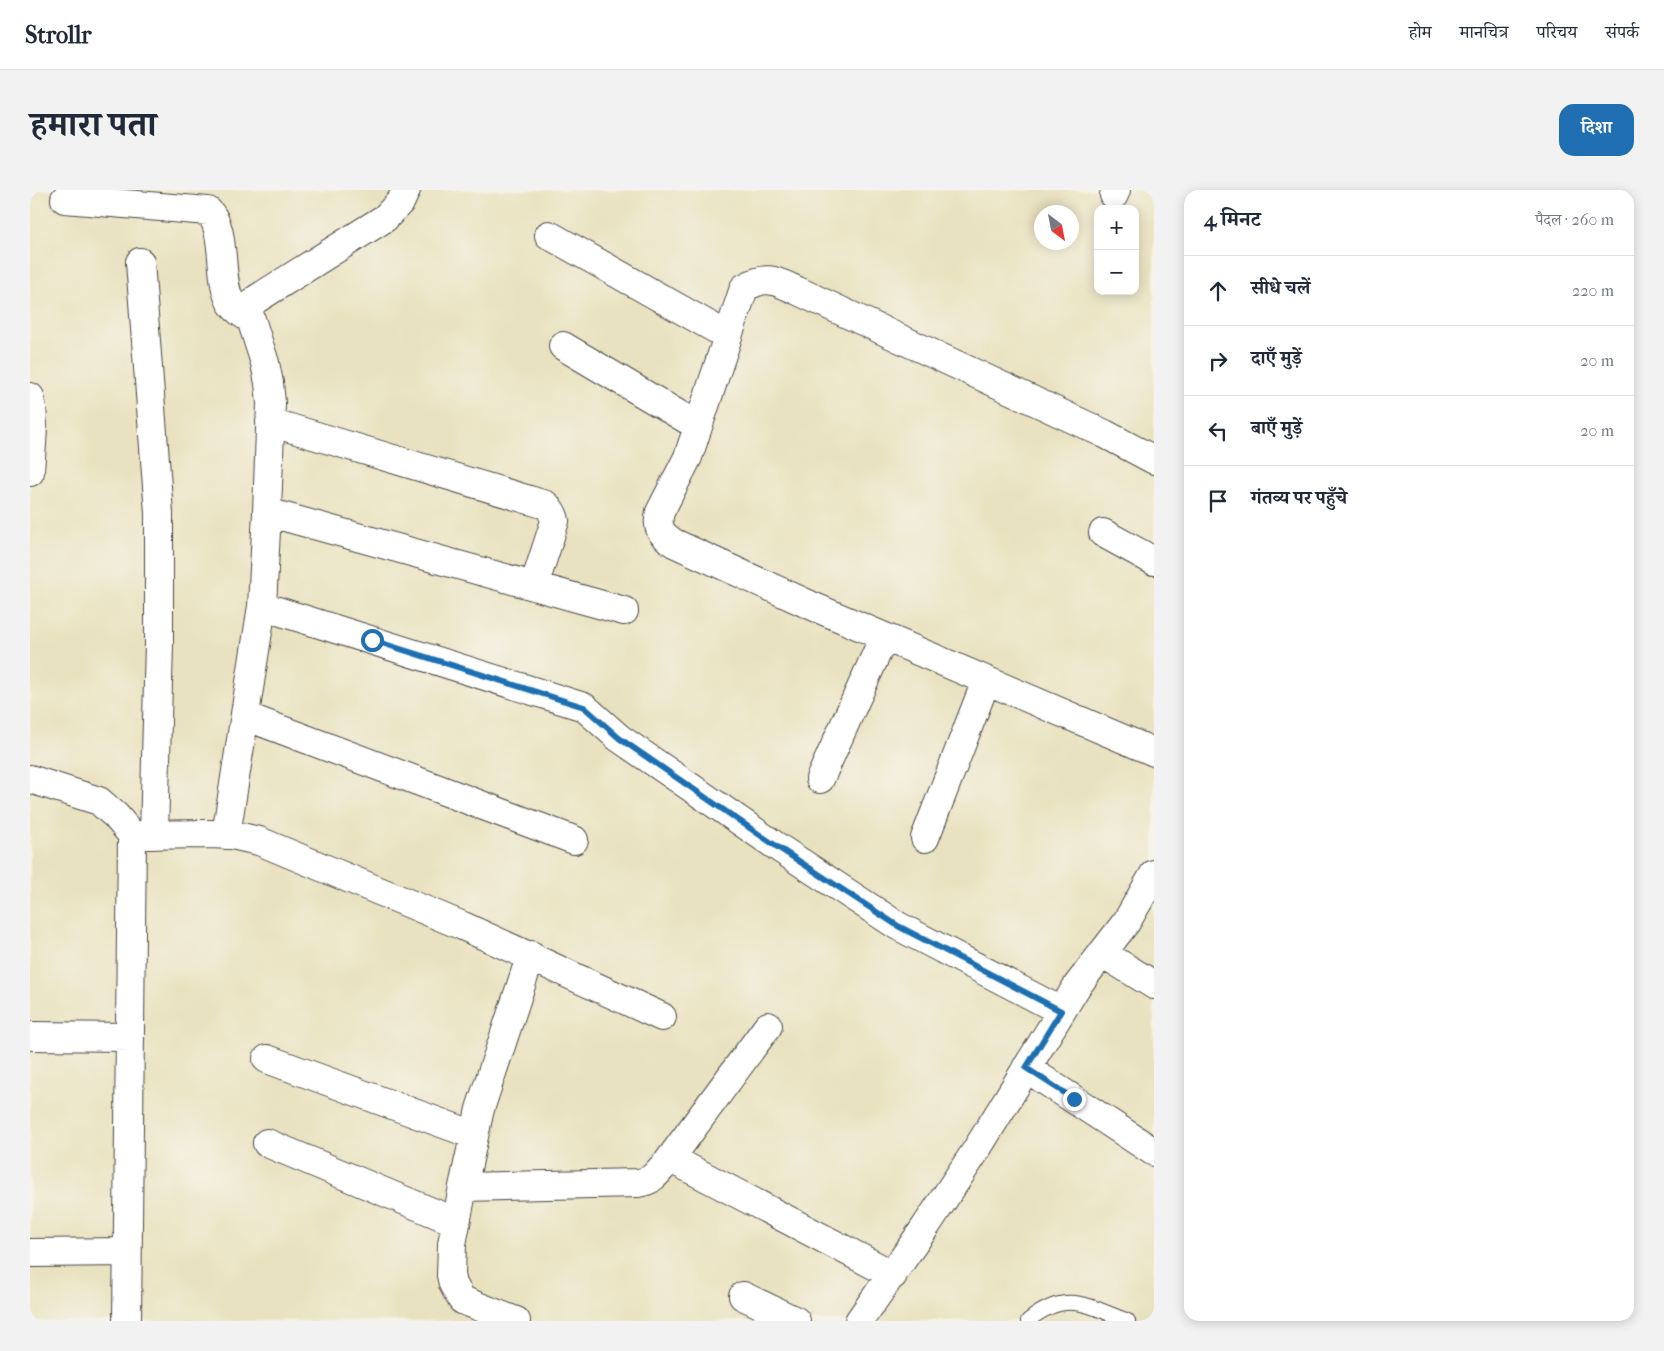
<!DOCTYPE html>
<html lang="hi">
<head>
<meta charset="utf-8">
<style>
  :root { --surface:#fff; --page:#f2f2f3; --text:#1f2937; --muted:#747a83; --line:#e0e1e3; --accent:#1f6fb2 }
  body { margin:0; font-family:"IM FELL French Canon","Noto Serif Devanagari",serif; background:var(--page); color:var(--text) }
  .controls { position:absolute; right:15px; top:15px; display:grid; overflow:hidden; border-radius:10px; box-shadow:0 2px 12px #0003 }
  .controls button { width:45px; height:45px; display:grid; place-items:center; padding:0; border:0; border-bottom:1px solid var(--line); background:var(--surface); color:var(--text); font:25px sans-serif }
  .compass { position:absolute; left:1004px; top:15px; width:45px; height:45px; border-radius:50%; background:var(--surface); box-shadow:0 2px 12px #0003; rotate:148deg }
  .stop { position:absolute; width:15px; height:15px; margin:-11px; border:4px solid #1f6fb2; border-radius:50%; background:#fff }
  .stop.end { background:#1f6fb2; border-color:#fff; box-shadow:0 1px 5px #0008 }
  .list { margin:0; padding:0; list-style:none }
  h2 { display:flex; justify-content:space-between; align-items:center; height:65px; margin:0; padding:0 20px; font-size:21px }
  h2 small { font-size:16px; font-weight:400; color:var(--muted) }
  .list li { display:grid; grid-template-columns:32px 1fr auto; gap:15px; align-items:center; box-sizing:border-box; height:70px; padding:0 20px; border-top:1px solid var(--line) }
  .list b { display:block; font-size:19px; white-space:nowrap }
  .list em { font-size:16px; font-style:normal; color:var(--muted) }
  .icon { flex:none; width:28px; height:28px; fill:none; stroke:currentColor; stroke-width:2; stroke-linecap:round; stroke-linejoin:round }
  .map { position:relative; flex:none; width:1124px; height:1131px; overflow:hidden; border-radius:15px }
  header { display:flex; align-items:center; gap:30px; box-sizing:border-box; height:70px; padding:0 25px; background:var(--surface); border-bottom:1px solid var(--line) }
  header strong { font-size:24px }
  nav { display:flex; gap:28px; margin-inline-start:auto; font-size:18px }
  .intro { display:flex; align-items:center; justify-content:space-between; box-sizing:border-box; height:120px; padding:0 30px }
  h1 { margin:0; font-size:35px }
  .button { padding:12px 22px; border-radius:15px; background:var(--accent); color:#fff; font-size:18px; font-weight:700 }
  main { display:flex; gap:30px; padding:0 30px }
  aside { flex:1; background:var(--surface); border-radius:15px; box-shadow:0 2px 12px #0003 }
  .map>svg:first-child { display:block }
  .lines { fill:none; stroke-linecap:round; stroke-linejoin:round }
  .lane-casing { stroke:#484641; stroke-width:16 }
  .street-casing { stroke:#484641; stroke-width:30 }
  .lane { stroke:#fff; stroke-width:14 }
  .street { stroke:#fff; stroke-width:28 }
  .route { stroke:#1f6fb2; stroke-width:6 }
</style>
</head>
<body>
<header>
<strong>Strollr</strong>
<nav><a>होम</a><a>मानचित्र</a><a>परिचय</a><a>संपर्क</a></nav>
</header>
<div class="intro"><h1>हमारा पता</h1><a class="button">दिशा</a></div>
<main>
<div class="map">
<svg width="1124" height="1131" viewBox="0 0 1124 1131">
  <rect width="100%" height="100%" fill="#f7f3e8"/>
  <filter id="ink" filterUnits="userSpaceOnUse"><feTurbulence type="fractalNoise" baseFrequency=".02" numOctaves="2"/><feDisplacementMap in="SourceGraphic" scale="10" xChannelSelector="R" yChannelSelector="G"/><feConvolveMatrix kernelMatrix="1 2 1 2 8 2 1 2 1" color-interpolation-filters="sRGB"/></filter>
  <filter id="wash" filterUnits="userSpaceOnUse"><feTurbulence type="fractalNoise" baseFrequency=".0096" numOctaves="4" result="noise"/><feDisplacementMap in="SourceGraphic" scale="20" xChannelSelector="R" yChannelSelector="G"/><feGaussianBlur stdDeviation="1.12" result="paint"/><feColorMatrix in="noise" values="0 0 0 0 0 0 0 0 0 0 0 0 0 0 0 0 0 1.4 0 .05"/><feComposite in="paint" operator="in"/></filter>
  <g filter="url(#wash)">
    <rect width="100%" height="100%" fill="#e9e2c0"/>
  </g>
  <g filter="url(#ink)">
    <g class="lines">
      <defs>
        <path id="lane" d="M 998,1131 C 1037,1099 1057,1116 1098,1131"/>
        <path id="street" d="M 1084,5 L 1086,0
          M 35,9 L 178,21 C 198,39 187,92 202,114 C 207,121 214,125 221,129
          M 519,45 L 698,146
          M 110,72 L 129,323 L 129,454 L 124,645
          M 533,156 L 668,236
          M 0,207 C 6,231 1,258 0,282
          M 240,232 L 516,315 C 521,320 524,324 525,331 L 504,396
          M 1124,270 L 1075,244 L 768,101 C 746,91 737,84 714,98 L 658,267 L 630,322 C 626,338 631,344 644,353 L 780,415 L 1124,562
          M 237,322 L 594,421
          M 1073,343 L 1124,371
          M 232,416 L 554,517 L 589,548 L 749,658 L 868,736 L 1031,821
          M 215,526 L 544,650
          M 0,589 L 69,611 L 86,626 L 102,645 L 97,1131
          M 790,589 L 854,447
          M 106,645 L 180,644 L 202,645 L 229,651 L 433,736 L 632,827
          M 196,645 L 232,416 L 237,322 L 241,213 L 239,193 L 235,173 L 219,123 L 220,116 L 225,110 L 355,28 L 371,11 L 376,0
          M 895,648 L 956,491
          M 1072,763 L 1124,795
          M 0,846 L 100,847
          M 237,869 L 444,945
          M 996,878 L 1124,962
          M 237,953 L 426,1032
          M 637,973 L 738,836
          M 433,997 L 608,993 C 614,992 619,991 623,987 C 633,979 634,969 649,973 L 863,1085
          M 0,1063 L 97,1062
          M 713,1106 L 766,1131
          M 486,1131 L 432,1110 L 423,1094 L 421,1085 L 422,1054 L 433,997 L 450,919 L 501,765
          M 829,1131 L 894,1039 L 945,962 L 1047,796 L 1097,731 L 1124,684"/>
      </defs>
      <use href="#lane" class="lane-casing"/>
      <use href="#street" class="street-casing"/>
      <use href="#lane" class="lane"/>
      <use href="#street" class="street"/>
    </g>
  </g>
  <g class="lines" filter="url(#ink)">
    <path class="route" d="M 342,450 L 554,517 L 589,548 L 749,658 L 868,736 L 1031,821 L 996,878 L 1044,909"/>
  </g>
</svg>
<div class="controls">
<button>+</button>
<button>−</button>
</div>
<svg class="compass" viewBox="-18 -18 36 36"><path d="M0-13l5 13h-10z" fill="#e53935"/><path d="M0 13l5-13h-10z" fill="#747a83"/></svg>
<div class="stop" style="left:342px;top:450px"></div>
<div class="stop end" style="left:1044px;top:909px"></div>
</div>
<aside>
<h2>4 मिनट<small>पैदल · 260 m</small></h2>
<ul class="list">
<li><svg class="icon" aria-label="ahead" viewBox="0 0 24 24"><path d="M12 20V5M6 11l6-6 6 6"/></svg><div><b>सीधे चलें</b></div><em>220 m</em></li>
<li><svg class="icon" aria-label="right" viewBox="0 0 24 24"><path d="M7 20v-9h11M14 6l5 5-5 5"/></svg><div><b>दाएँ मुड़ें</b></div><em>20 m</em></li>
<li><svg class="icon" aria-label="left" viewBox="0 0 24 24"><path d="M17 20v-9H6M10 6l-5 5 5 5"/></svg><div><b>बाएँ मुड़ें</b></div><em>20 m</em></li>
<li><svg class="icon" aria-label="arrive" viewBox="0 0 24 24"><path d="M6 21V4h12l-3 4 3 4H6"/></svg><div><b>गंतव्य पर पहुँचे</b></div></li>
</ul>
</aside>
</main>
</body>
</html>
